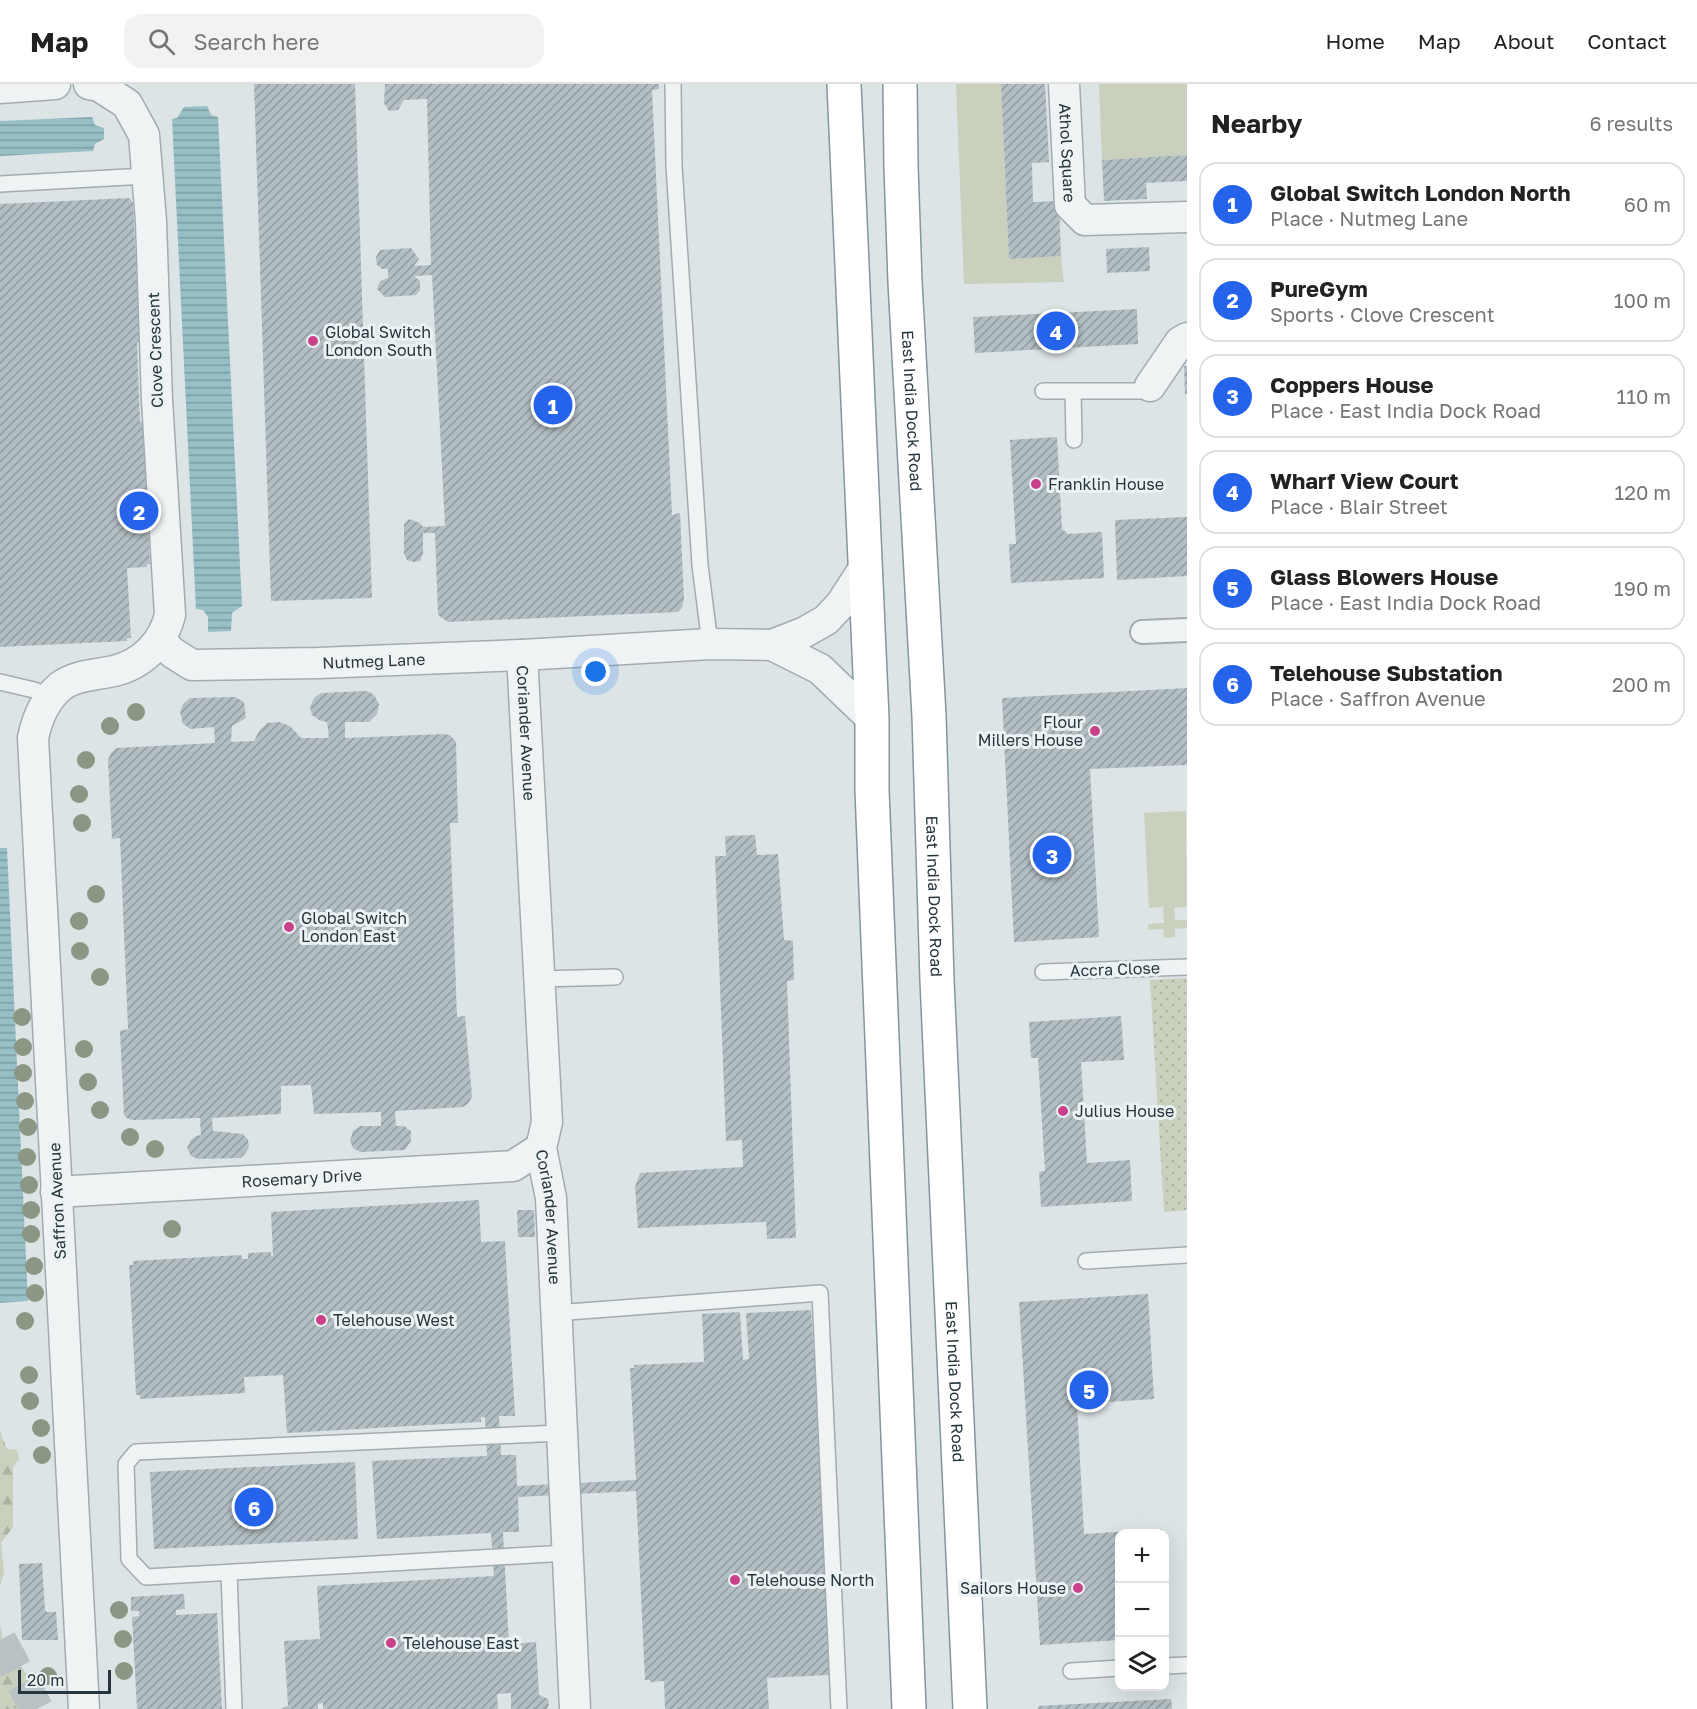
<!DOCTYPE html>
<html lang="en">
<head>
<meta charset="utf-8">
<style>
  :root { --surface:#fff; --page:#f2f2f2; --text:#222; --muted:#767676; --line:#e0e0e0; --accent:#2563eb }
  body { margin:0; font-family:"Golos Text",sans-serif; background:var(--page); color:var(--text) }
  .controls { position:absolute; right:18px; bottom:18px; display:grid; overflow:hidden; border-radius:12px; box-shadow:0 6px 24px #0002 }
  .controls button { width:54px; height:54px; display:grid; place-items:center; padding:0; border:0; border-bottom:2px solid var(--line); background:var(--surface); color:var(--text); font:30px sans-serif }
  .scale { position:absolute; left:18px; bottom:15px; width:93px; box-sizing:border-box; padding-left:6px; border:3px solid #26363c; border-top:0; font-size:16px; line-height:21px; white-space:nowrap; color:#26363c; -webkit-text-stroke:4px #ebf2f4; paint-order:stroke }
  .you { position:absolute; left:596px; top:588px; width:21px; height:21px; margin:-15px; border:4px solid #fff; border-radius:50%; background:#1a73e8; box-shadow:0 0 0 9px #1a73e833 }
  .badge { display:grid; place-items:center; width:39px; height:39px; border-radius:50%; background:var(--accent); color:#fff; font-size:20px; font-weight:700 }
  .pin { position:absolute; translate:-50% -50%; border:3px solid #fff; box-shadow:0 2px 6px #0006 }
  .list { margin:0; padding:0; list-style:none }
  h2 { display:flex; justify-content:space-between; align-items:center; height:78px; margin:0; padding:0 24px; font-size:26px }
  h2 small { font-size:20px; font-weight:400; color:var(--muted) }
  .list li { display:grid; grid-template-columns:39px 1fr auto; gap:18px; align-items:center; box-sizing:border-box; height:84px; margin:0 12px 12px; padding:0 12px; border:2px solid var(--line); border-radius:18px }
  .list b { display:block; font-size:22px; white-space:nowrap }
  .list p { margin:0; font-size:20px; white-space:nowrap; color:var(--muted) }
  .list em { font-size:20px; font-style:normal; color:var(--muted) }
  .icon { flex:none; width:33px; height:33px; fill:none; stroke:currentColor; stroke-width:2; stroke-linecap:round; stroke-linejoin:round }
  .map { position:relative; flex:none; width:1187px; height:1625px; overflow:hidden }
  header { display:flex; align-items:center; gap:36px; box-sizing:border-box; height:84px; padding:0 30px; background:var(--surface); border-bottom:2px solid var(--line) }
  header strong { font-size:28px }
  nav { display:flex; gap:33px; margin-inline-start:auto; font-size:21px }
  .search { width:420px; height:54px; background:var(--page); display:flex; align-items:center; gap:15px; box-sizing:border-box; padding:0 21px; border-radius:18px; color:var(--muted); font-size:22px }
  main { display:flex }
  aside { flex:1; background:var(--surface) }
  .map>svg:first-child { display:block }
  .grass { fill:url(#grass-dots) }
  .forest { fill:url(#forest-firs) }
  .green { fill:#c9d0bd }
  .water { fill:url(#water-rules) }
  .building { fill:url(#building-hatch) }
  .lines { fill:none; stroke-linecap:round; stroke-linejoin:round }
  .trunk-tunnel { stroke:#b8c1c4; stroke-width:33; stroke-dasharray:33 16; stroke-linecap:butt }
  .service-casing { stroke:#a2acb0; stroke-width:18 }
  .pedestrian-casing { stroke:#a2acb0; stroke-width:26 }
  .minor-casing { stroke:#a2acb0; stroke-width:33 }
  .trunk-casing { stroke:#84969c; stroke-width:36 }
  .service { stroke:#eff3f4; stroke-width:15 }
  .pedestrian { stroke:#eff3f4; stroke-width:22 }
  .minor { stroke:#eff3f4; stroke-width:30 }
  .trunk { stroke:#fff; stroke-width:33 }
  .tree { fill:#8b9684 }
  .poi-dot { fill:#cb4189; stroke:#ebf2f4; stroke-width:2 }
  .labels { text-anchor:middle; stroke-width:6; stroke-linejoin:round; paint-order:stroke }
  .street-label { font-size:16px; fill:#26363c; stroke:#ebf2f4 }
  .poi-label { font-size:16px; fill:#26363c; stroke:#ebf2f4; text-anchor:start }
</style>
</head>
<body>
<header>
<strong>Map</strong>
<div class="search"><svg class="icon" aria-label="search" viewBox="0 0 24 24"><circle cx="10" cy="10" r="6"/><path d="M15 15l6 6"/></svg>Search here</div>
<nav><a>Home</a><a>Map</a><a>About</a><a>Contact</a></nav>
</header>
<main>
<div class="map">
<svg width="1187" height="1625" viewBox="0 0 1187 1625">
  <defs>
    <pattern id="grass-dots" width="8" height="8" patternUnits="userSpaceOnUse" patternTransform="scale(1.5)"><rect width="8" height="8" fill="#c9d0bd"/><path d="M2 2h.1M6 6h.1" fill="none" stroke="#acb3a3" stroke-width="1.8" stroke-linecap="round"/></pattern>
    <pattern id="forest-firs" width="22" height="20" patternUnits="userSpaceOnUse" patternTransform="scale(1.5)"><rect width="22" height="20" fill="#c9d0bd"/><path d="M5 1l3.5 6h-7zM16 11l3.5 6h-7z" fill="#acb3a3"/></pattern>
    <pattern id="water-rules" width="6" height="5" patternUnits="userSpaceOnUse" patternTransform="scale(1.5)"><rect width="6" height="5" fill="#97bfc6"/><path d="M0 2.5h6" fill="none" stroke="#7b9ca2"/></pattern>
    <pattern id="building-hatch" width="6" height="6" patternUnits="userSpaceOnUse" patternTransform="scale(1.5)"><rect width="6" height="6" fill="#b3bfc3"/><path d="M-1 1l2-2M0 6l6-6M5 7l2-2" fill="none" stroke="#919ca0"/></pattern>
  </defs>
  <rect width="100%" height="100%" fill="#dce4e6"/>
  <path class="grass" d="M 1187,894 L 1187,1126 L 1164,1128 L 1150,896 Z
    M 25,1588 L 39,1605 L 34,1617 L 34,1625 L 12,1625 L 13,1610 Z"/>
  <path class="forest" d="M 0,1347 L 7,1365 L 17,1366 L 19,1375 L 13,1383 L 13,1443 L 1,1459 L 4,1490 L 0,1502 Z
    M 0,1541 L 5,1565 L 25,1588 L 13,1610 L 12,1625 L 0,1625 Z"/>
  <path class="green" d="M 956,0 L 1001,0 L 1009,174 L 1061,172 L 1064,198 L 964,200 Z
    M 1099,0 L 1187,0 L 1187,71 L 1102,76 Z
    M 1186,727 L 1187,823 L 1174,824 L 1175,836 L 1187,836 L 1187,844 L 1175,845 L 1175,853 L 1164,854 L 1163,845 L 1149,846 L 1148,840 L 1164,839 L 1163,823 L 1149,824 L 1144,729 Z"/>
  <path class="water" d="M 207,22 L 211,31 L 218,33 L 242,522 L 232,529 L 231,547 L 208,548 L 208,533 L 203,526 L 196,525 L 172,35 L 177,34 L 184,23 Z
    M 92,33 L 95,41 L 104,44 L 104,55 L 95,60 L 93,67 L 0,72 L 0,37 Z
    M 0,764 L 7,764 L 28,1217 L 0,1219 Z"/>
  <path class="building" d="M 254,0 L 355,0 L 372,514 L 271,517 Z
    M 385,0 L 659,0 L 659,5 L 652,6 L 672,431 L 680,429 L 684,515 L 682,523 L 678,528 L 448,538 L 438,531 L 435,449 L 423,449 L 423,469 L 420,477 L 414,478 L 407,476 L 404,470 L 404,440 L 409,435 L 420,439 L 423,443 L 445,442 L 432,191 L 414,192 L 420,197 L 420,206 L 416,211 L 385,213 L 377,205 L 380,197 L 388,194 L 388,185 L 382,185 L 377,181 L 376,173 L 380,166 L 411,164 L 419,175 L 414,182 L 431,181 L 427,15 L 404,16 L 398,26 L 389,27 L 384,19 Z
    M 1001,0 L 1045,0 L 1049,78 L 1032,79 L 1033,118 L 1059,117 L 1061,172 L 1009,175 Z
    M 1187,71 L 1187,97 L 1146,99 L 1147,115 L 1104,117 L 1102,76 Z
    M 129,114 L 133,119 L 140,258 L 137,258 L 140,338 L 143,338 L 150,480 L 147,480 L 147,483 L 127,484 L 131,554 L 127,554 L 127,557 L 0,563 L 0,120 Z
    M 1149,163 L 1150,187 L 1107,189 L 1106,165 Z
    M 1137,225 L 1138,260 L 975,269 L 973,233 Z
    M 1184,282 L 1187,282 L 1187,310 L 1185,310 Z
    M 1057,353 L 1062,445 L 1068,450 L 1102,448 L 1104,494 L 1011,499 L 1009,460 L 1016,460 L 1010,356 Z
    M 1187,433 L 1187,492 L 1117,496 L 1115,436 Z
    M 1187,604 L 1187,681 L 1090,685 L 1099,853 L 1014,858 L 1002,614 Z
    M 367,607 L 374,611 L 379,620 L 377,630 L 369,638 L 345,638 L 345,654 L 444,650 L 450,651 L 456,658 L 458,739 L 450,739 L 457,933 L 465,932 L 472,1012 L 469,1019 L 463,1023 L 395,1027 L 396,1042 L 404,1042 L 411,1047 L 411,1057 L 405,1066 L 360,1068 L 353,1064 L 350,1057 L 353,1047 L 360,1042 L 381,1042 L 381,1028 L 314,1030 L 311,1001 L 281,1002 L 281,1030 L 212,1034 L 213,1047 L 243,1050 L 248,1056 L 249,1063 L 244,1071 L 240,1074 L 198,1075 L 191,1072 L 187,1064 L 191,1056 L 196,1052 L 201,1051 L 200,1034 L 134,1036 L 128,1035 L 124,1031 L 120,947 L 128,945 L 120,754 L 112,755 L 108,676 L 111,669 L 116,664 L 215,659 L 214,643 L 191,645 L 183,640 L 180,628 L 183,620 L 190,614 L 235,613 L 244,618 L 246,634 L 232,642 L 231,658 L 254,657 L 259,647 L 267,639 L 279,638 L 290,642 L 301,654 L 329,654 L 327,638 L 319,636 L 312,631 L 310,623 L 314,614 L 321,609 Z
    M 755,751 L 757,771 L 778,770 L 784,856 L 793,857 L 794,896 L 787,897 L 796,1154 L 767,1155 L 766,1138 L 638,1144 L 635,1103 L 640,1089 L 743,1083 L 742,1056 L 726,1057 L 715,772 L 726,772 L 725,752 Z
    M 1121,932 L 1124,976 L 1081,978 L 1087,1079 L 1130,1076 L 1132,1117 L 1041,1123 L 1039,1088 L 1045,1087 L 1038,974 L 1031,974 L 1029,938 Z
    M 479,1116 L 481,1158 L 505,1157 L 515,1332 L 499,1332 L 501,1371 L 516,1371 L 517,1402 L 636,1396 L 630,1284 L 635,1284 L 634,1281 L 704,1278 L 702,1230 L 740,1228 L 743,1276 L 749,1275 L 746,1229 L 811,1226 L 814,1271 L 818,1271 L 833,1585 L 829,1586 L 829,1591 L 767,1594 L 769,1625 L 665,1625 L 664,1597 L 650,1598 L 650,1596 L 645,1596 L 636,1407 L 518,1413 L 519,1448 L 503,1448 L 509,1560 L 536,1558 L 539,1611 L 548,1615 L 549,1620 L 547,1625 L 511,1625 L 511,1609 L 497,1610 L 498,1625 L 323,1625 L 323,1619 L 318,1620 L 318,1625 L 281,1625 L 288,1622 L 284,1557 L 320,1555 L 317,1502 L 494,1492 L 491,1449 L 377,1455 L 372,1377 L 487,1372 L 485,1333 L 481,1333 L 481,1338 L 287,1349 L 283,1291 L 244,1293 L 245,1309 L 140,1315 L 140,1311 L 136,1311 L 129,1181 L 134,1181 L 133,1177 L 241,1171 L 242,1175 L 248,1175 L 248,1169 L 271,1168 L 271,1172 L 273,1172 L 271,1128 Z
    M 517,1126 L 534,1126 L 535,1153 L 518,1153 Z
    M 1148,1210 L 1154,1315 L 1077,1320 L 1084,1450 L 1162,1445 L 1163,1450 L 1120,1450 L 1120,1556 L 1040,1561 L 1019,1218 Z
    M 355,1378 L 358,1455 L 154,1465 L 150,1388 Z
    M 42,1479 L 45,1526 L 47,1528 L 56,1528 L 58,1556 L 22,1556 L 19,1480 Z
    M 1164,1506 L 1166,1506 L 1169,1552 L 1164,1553 Z
    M 184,1510 L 185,1525 L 176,1526 L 176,1531 L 217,1529 L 222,1625 L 137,1625 L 132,1533 L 139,1532 L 139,1527 L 131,1527 L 131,1513 Z
    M 1171,1615 L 1172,1625 L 1038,1625 L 1038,1622 Z"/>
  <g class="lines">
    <path class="trunk-tunnel" d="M 0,1556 L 37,1625"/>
    <defs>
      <path id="service" d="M 673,0 L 674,82 L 700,481 L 710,560
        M 0,100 L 146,92
        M 1043,307 L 1140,307 L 1150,302
        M 1073,307 L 1074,356
        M 0,598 L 34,606 L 50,612
        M 1043,888 L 1187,883
        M 540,895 L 615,893
        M 1086,1177 L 1187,1171
        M 555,1229 L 820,1209 L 839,1625
        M 561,1349 L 136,1368 L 126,1380 L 129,1475 L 146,1493 L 567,1469
        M 229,1489 L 234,1625
        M 1164,1582 L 1187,1581
        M 1071,1587 L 1120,1584"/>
      <path id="pedestrian" d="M 1142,548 L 1187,546"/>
      <g id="minor">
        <path id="s1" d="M 1064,0 L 1070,121 L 1085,136 L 1187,133"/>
        <path d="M 0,4 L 55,0"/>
        <path d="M 1150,302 L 1180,258 L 1187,254"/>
        <path id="s2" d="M 160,557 L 173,569 L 192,581 L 318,579 L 522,571 L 710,560 L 772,561 L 803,549 L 826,536 L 841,520 L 865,483"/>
        <path d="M 772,561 L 820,585 L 872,635"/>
        <path id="s3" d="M 522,571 L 547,1038 L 541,1064 L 551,1114 L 575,1625"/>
        <path id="s4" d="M 56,1108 L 513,1082 L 541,1064"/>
        <path d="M 84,1625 L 33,654 C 37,635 45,615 61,602 C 76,591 96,591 114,587 C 143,580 163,559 170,531 L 157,316 L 151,137 L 144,51 L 127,20 L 99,2 L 89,0"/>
      </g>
      <g id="trunk">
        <path d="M 844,0 L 872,635 L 872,706 L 909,1625"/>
        <path id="s5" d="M 900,0 L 901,82 L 905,198 L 929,632 L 937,896 L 970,1625"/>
      </g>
    </defs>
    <use href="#service" class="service-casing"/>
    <use href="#pedestrian" class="pedestrian-casing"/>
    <use href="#minor" class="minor-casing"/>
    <use href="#trunk" class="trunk-casing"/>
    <use href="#service" class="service"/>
    <use href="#pedestrian" class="pedestrian"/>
    <use href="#minor" class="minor"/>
    <use href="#trunk" class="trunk"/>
  </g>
  <g class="tree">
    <circle cx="136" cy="628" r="9"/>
    <circle cx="110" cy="642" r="9"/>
    <circle cx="86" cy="676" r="9"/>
    <circle cx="79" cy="710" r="9"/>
    <circle cx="82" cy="739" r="9"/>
    <circle cx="96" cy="810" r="9"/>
    <circle cx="79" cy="837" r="9"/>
    <circle cx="80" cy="867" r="9"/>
    <circle cx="100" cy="893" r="9"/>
    <circle cx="22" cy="933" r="9"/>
    <circle cx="23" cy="963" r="9"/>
    <circle cx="84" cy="965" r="9"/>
    <circle cx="23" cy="989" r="9"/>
    <circle cx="88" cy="998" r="9"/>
    <circle cx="25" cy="1017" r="9"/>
    <circle cx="100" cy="1026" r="9"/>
    <circle cx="28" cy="1043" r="9"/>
    <circle cx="130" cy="1053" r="9"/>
    <circle cx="155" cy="1065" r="9"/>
    <circle cx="27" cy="1073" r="9"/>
    <circle cx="29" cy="1101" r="9"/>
    <circle cx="31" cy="1126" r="9"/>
    <circle cx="172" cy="1145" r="9"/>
    <circle cx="31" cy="1150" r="9"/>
    <circle cx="34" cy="1182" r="9"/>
    <circle cx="35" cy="1209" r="9"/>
    <circle cx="25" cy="1237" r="9"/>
    <circle cx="29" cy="1291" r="9"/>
    <circle cx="30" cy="1317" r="9"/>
    <circle cx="41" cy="1344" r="9"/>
    <circle cx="42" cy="1371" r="9"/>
    <circle cx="119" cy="1526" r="9"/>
    <circle cx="123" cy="1555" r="9"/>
    <circle cx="124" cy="1587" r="9"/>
    <circle cx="48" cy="1592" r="9"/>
  </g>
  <g class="poi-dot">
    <circle cx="313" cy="257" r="6"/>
    <circle cx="1036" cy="400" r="6"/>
    <circle cx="1095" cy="647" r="6"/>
    <circle cx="289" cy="843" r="6"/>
    <circle cx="1063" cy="1027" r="6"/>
    <circle cx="321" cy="1236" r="6"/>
    <circle cx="735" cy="1496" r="6"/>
    <circle cx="1078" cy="1504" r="6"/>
    <circle cx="391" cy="1559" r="6"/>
  </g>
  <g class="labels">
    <g class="street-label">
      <text dy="6" stroke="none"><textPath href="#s1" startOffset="69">Athol Square</textPath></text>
      <text transform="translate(155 266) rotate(-92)" y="6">Clove Crescent</text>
      <text dy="6" stroke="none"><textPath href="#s5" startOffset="327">East India Dock Road</textPath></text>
      <text dy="6" stroke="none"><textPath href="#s2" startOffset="222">Nutmeg Lane</textPath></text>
      <text dy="6" stroke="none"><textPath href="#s3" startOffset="78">Coriander Avenue</textPath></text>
      <text dy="6" stroke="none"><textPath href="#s5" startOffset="813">East India Dock Road</textPath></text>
      <text transform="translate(1115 885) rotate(-2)" y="6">Accra Close</text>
      <text dy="6" stroke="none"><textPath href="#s4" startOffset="246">Rosemary Drive</textPath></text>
      <text transform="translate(57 1117) rotate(-93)" y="6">Saffron Avenue</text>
      <text dy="6" stroke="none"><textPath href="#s3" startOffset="564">Coriander Avenue</textPath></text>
      <text dy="6" stroke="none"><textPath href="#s5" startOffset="1299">East India Dock Road</textPath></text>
    </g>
    <g class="poi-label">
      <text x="325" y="254">Global Switch<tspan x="325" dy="18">London South</tspan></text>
      <text x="1048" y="406">Franklin House</text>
      <text x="1083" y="644" text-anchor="end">Flour<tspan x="1083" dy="18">Millers House</tspan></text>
      <text x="301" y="840">Global Switch<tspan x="301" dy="18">London East</tspan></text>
      <text x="1075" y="1033">Julius House</text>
      <text x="333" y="1242">Telehouse West</text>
      <text x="747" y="1502">Telehouse North</text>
      <text x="1066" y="1510" text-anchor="end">Sailors House</text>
      <text x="403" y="1565">Telehouse East</text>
    </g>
  </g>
</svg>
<div class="controls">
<button>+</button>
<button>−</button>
<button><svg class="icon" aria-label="layers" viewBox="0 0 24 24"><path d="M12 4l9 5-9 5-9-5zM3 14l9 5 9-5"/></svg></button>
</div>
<div class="scale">20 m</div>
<div class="you"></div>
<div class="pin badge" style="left:553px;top:321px">1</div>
<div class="pin badge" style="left:139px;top:427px">2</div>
<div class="pin badge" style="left:1052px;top:771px">3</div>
<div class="pin badge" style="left:1056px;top:247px">4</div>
<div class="pin badge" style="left:1089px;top:1306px">5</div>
<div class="pin badge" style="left:254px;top:1423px">6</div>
</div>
<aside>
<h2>Nearby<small>6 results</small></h2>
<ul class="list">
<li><span class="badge">1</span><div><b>Global Switch London North</b><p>Place · Nutmeg Lane</p></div><em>60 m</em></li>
<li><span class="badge">2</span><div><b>PureGym</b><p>Sports · Clove Crescent</p></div><em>100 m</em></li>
<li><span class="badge">3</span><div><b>Coppers House</b><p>Place · East India Dock Road</p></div><em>110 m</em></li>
<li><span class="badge">4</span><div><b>Wharf View Court</b><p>Place · Blair Street</p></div><em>120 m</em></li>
<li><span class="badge">5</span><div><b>Glass Blowers House</b><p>Place · East India Dock Road</p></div><em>190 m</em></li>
<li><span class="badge">6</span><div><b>Telehouse Substation</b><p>Place · Saffron Avenue</p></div><em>200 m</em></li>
</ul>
</aside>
</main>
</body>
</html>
